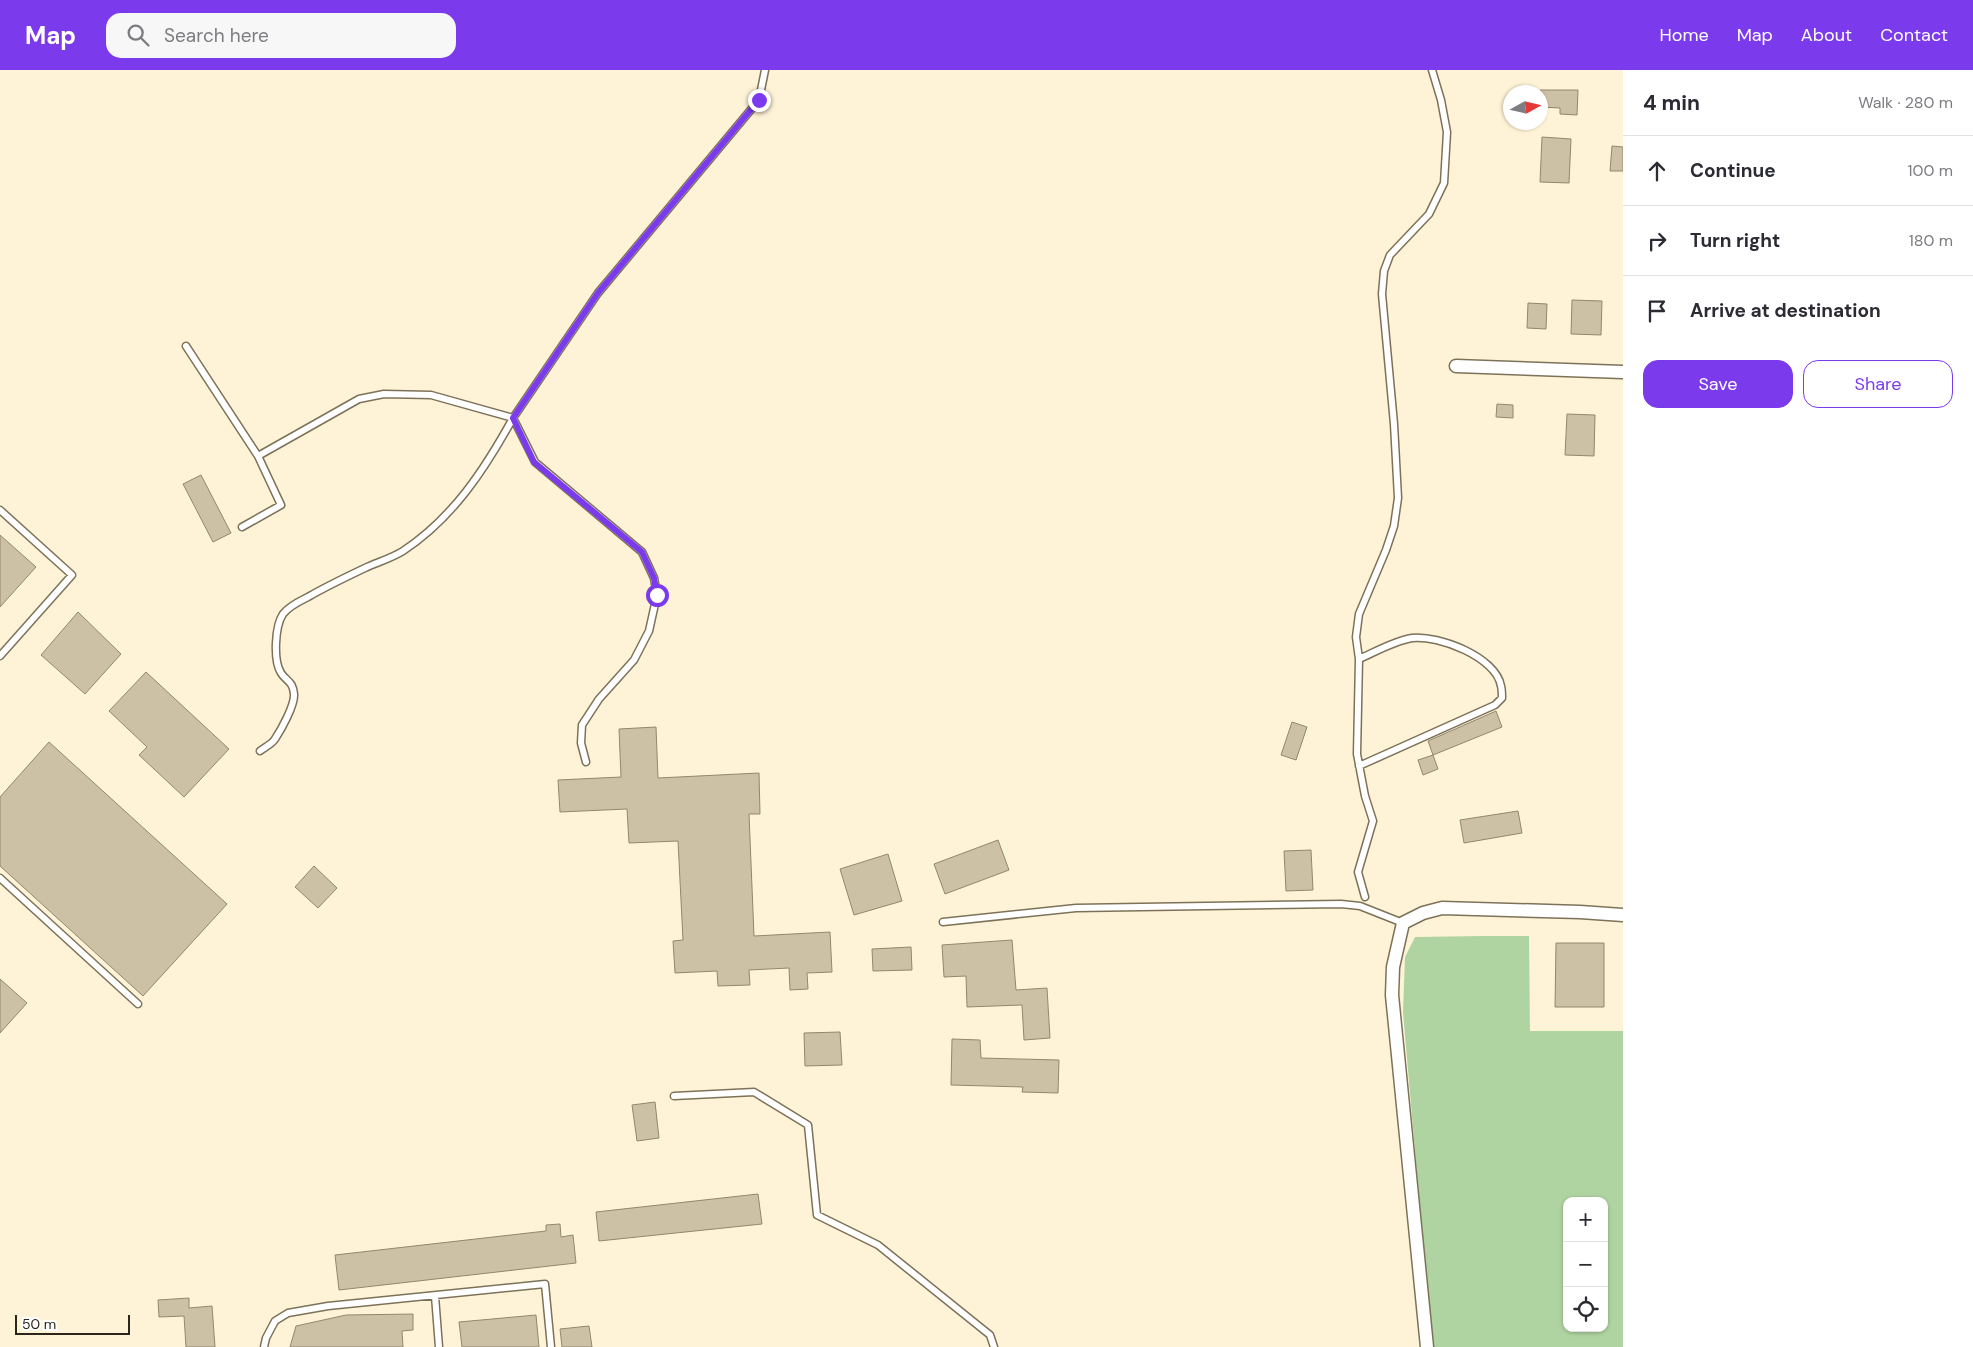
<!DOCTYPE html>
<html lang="en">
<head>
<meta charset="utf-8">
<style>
  :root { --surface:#fff; --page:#f7f7f7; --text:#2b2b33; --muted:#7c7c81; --line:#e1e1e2; --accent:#7c3aed }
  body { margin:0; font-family:"DM Sans",sans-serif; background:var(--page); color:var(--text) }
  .controls { position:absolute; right:15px; bottom:15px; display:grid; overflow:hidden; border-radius:10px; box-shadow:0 1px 4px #0004 }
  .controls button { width:45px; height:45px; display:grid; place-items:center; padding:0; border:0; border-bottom:1px solid var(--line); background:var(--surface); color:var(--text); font:25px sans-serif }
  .compass { position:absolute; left:1503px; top:15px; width:45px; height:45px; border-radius:50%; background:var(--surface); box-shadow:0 1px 4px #0004; rotate:82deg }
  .scale { position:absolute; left:15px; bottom:12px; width:115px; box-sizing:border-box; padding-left:5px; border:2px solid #2a261c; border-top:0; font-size:14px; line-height:18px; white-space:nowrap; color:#2a261c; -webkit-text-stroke:4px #fff; paint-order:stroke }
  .stop { position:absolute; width:15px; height:15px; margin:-11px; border:4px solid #7c3aed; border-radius:50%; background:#fff }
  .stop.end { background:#7c3aed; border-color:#fff; box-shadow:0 1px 5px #0008 }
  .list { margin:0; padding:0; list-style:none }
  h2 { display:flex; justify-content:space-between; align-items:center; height:65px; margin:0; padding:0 20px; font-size:21px }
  h2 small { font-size:16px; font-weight:400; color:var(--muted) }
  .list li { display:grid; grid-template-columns:32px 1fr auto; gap:15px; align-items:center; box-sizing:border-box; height:70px; padding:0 20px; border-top:1px solid var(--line) }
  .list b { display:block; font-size:19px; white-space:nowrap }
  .list em { font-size:16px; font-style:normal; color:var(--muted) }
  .actions { display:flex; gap:10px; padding:15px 20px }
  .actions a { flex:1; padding:11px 0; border:1px solid var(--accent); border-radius:15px; text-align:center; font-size:18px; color:var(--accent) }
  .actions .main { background:var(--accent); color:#fff }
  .icon { flex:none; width:28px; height:28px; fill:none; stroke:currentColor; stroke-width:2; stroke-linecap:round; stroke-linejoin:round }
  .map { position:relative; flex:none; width:1623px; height:1277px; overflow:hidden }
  header { display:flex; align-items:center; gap:30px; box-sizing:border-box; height:70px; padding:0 25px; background:var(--accent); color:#fff }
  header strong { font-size:24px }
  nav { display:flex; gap:28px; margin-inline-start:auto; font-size:18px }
  .search { width:350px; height:45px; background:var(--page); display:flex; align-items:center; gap:12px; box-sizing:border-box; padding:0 18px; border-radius:15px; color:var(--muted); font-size:19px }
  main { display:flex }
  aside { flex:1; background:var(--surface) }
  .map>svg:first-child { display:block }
  .green { fill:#b0d4a1; fill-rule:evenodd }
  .building { fill:#ccc0a5; stroke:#92876e }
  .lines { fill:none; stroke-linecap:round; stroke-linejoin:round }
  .lane-casing { stroke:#7d7259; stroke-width:9 }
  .street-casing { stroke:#7d7259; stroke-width:15 }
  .lane { stroke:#fff; stroke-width:6 }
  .street { stroke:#fff; stroke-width:12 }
  .route { stroke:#7c3aed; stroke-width:6 }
</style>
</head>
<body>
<header>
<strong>Map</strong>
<div class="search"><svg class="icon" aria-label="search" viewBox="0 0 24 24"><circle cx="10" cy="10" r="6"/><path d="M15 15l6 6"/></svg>Search here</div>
<nav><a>Home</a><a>Map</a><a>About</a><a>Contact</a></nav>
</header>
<main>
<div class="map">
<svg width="1623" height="1277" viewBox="0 0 1623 1277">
  <rect width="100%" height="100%" fill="#fff3d7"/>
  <path class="green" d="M 1483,866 L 1529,866 L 1530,961 L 1623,961 L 1623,1277 L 1432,1277 L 1403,942 L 1405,887 L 1415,867 ZM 1567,1131 L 1604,1131 L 1604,1258 L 1567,1258 Z"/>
  <path class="building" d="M 1540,20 L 1578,20 L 1577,45 L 1560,44 L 1560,38 L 1540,37 Z
    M 1542,67 L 1571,69 L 1569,113 L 1540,112 Z
    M 1612,76 L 1623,77 L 1623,101 L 1610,101 Z
    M 1572,230 L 1602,231 L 1601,265 L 1571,264 Z
    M 1528,233 L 1547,234 L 1546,259 L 1527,258 Z
    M 1497,334 L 1513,335 L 1513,348 L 1496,347 Z
    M 1567,344 L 1595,345 L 1594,386 L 1565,385 Z
    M 201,405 L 231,463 L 213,472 L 183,414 Z
    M 0,465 L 36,497 L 0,537 Z
    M 78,542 L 121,584 L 85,624 L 41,585 Z
    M 146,602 L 229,679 L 184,727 L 139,685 L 147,677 L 109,641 Z
    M 1496,641 L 1502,657 L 1433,685 L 1428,671 Z
    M 1292,652 L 1307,657 L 1296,690 L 1281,685 Z
    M 656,657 L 658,708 L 759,703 L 760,744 L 749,744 L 754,866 L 830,862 L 832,902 L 807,903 L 808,919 L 790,920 L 789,898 L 749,900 L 750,915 L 718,916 L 717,901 L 675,903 L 673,871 L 683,870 L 678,771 L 629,773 L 627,739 L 560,742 L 558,710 L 621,707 L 619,659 Z
    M 49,672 L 227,834 L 143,926 L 0,796 L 0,727 Z
    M 1433,685 L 1438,699 L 1423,705 L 1418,690 Z
    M 1518,741 L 1522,763 L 1464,773 L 1460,750 Z
    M 998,770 L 1009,800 L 945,824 L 934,794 Z
    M 1311,780 L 1313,820 L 1286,821 L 1284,781 Z
    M 888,784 L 902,831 L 854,845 L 840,799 Z
    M 314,796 L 337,818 L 318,838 L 295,817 Z
    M 1012,870 L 1016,920 L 1047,918 L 1050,968 L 1024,970 L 1022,935 L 967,937 L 966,906 L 944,907 L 942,875 Z
    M 1556,873 L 1604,873 L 1604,937 L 1555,937 Z
    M 911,877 L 912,900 L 873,901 L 872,879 Z
    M 0,909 L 27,933 L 0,963 Z
    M 840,962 L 842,995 L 805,996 L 804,963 Z
    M 952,969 L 980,970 L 981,988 L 1059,990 L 1058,1023 L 1022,1022 L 1023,1017 L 951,1015 Z
    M 655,1032 L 659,1068 L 637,1071 L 632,1035 Z
    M 758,1124 L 762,1154 L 599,1171 L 596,1142 Z
    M 560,1154 L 561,1167 L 573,1165 L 576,1193 L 339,1220 L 335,1185 L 546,1161 L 546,1155 Z
    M 189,1228 L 189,1238 L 212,1236 L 215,1277 L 186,1277 L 184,1246 L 159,1247 L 158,1230 Z
    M 413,1244 L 413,1260 L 402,1261 L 403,1277 L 290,1277 L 296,1256 L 346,1245 Z
    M 536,1245 L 539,1277 L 462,1277 L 459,1252 Z
    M 589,1256 L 592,1277 L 562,1277 L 560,1259 Z"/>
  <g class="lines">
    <defs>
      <path id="lane" d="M 186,276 L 258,386 L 281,435 L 242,457
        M 513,348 L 535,392 L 642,482 L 654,508 L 657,525 L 649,561 L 634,590 L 599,629 L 582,655 L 581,673 L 586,692
        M 258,386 L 359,329 L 384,324 L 431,325 L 513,348 L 598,223 L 759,30 L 765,0
        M 0,440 L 72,505 L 0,586
        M 1359,589 C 1375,582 1394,571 1412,568 C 1439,565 1496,587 1501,616 C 1502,620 1502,624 1502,628 L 1495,635 L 1359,696
        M 260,681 C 265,677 272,674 275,669 C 281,660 295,635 294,624 C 293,611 286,611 281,603 C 273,590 275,556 283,544 C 289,536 300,531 308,527 C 327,516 346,507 365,498 C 378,492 392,488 403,481 C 453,448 485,399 513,348
        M 0,808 L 138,934
        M 1365,827 L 1358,802 L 1373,751 L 1365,726 L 1357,684 L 1359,589 L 1356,567 L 1359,544 L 1386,480 L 1394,456 L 1398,428 L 1394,354 L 1382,224 L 1384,201 L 1390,185 L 1429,144 L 1444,113 L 1447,62 L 1441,30 L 1432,0
        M 943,852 L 1076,838 L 1341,834 L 1360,836 L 1403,853
        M 674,1026 L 754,1022 L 808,1055 L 817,1145 L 878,1175 L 990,1265 L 994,1277
        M 435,1226 L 439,1277
        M 264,1277 L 266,1268 L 275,1251 L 288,1243 L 328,1236 L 545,1214 L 551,1277"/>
      <path id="street" d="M 1456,296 L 1623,302
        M 1427,1277 L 1392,925 L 1393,897 L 1403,853 L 1423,843 L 1442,838 L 1580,842 L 1623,845"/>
    </defs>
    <use href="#lane" class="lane-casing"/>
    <use href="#street" class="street-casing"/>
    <use href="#lane" class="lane"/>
    <use href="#street" class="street"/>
  </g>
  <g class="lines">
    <path class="route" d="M 657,525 L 654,508 L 642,482 L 534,392 L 513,348 L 598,223 L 759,30"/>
  </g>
</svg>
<div class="controls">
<button>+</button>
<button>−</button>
<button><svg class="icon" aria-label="locate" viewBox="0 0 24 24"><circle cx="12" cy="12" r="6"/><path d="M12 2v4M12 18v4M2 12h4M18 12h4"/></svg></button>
</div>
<svg class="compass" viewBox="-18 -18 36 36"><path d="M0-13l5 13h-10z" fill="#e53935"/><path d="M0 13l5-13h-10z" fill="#7c7c81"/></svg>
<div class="scale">50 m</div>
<div class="stop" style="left:657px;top:525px"></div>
<div class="stop end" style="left:759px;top:30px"></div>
</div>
<aside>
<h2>4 min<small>Walk · 280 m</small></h2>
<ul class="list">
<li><svg class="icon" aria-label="ahead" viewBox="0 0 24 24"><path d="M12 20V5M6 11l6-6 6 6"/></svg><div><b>Continue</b></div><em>100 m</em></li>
<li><svg class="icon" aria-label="right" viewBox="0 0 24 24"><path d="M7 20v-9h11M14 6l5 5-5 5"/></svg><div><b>Turn right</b></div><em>180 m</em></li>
<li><svg class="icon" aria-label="arrive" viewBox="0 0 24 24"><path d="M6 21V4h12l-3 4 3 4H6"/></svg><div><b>Arrive at destination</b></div></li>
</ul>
<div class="actions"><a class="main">Save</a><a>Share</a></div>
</aside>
</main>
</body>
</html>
